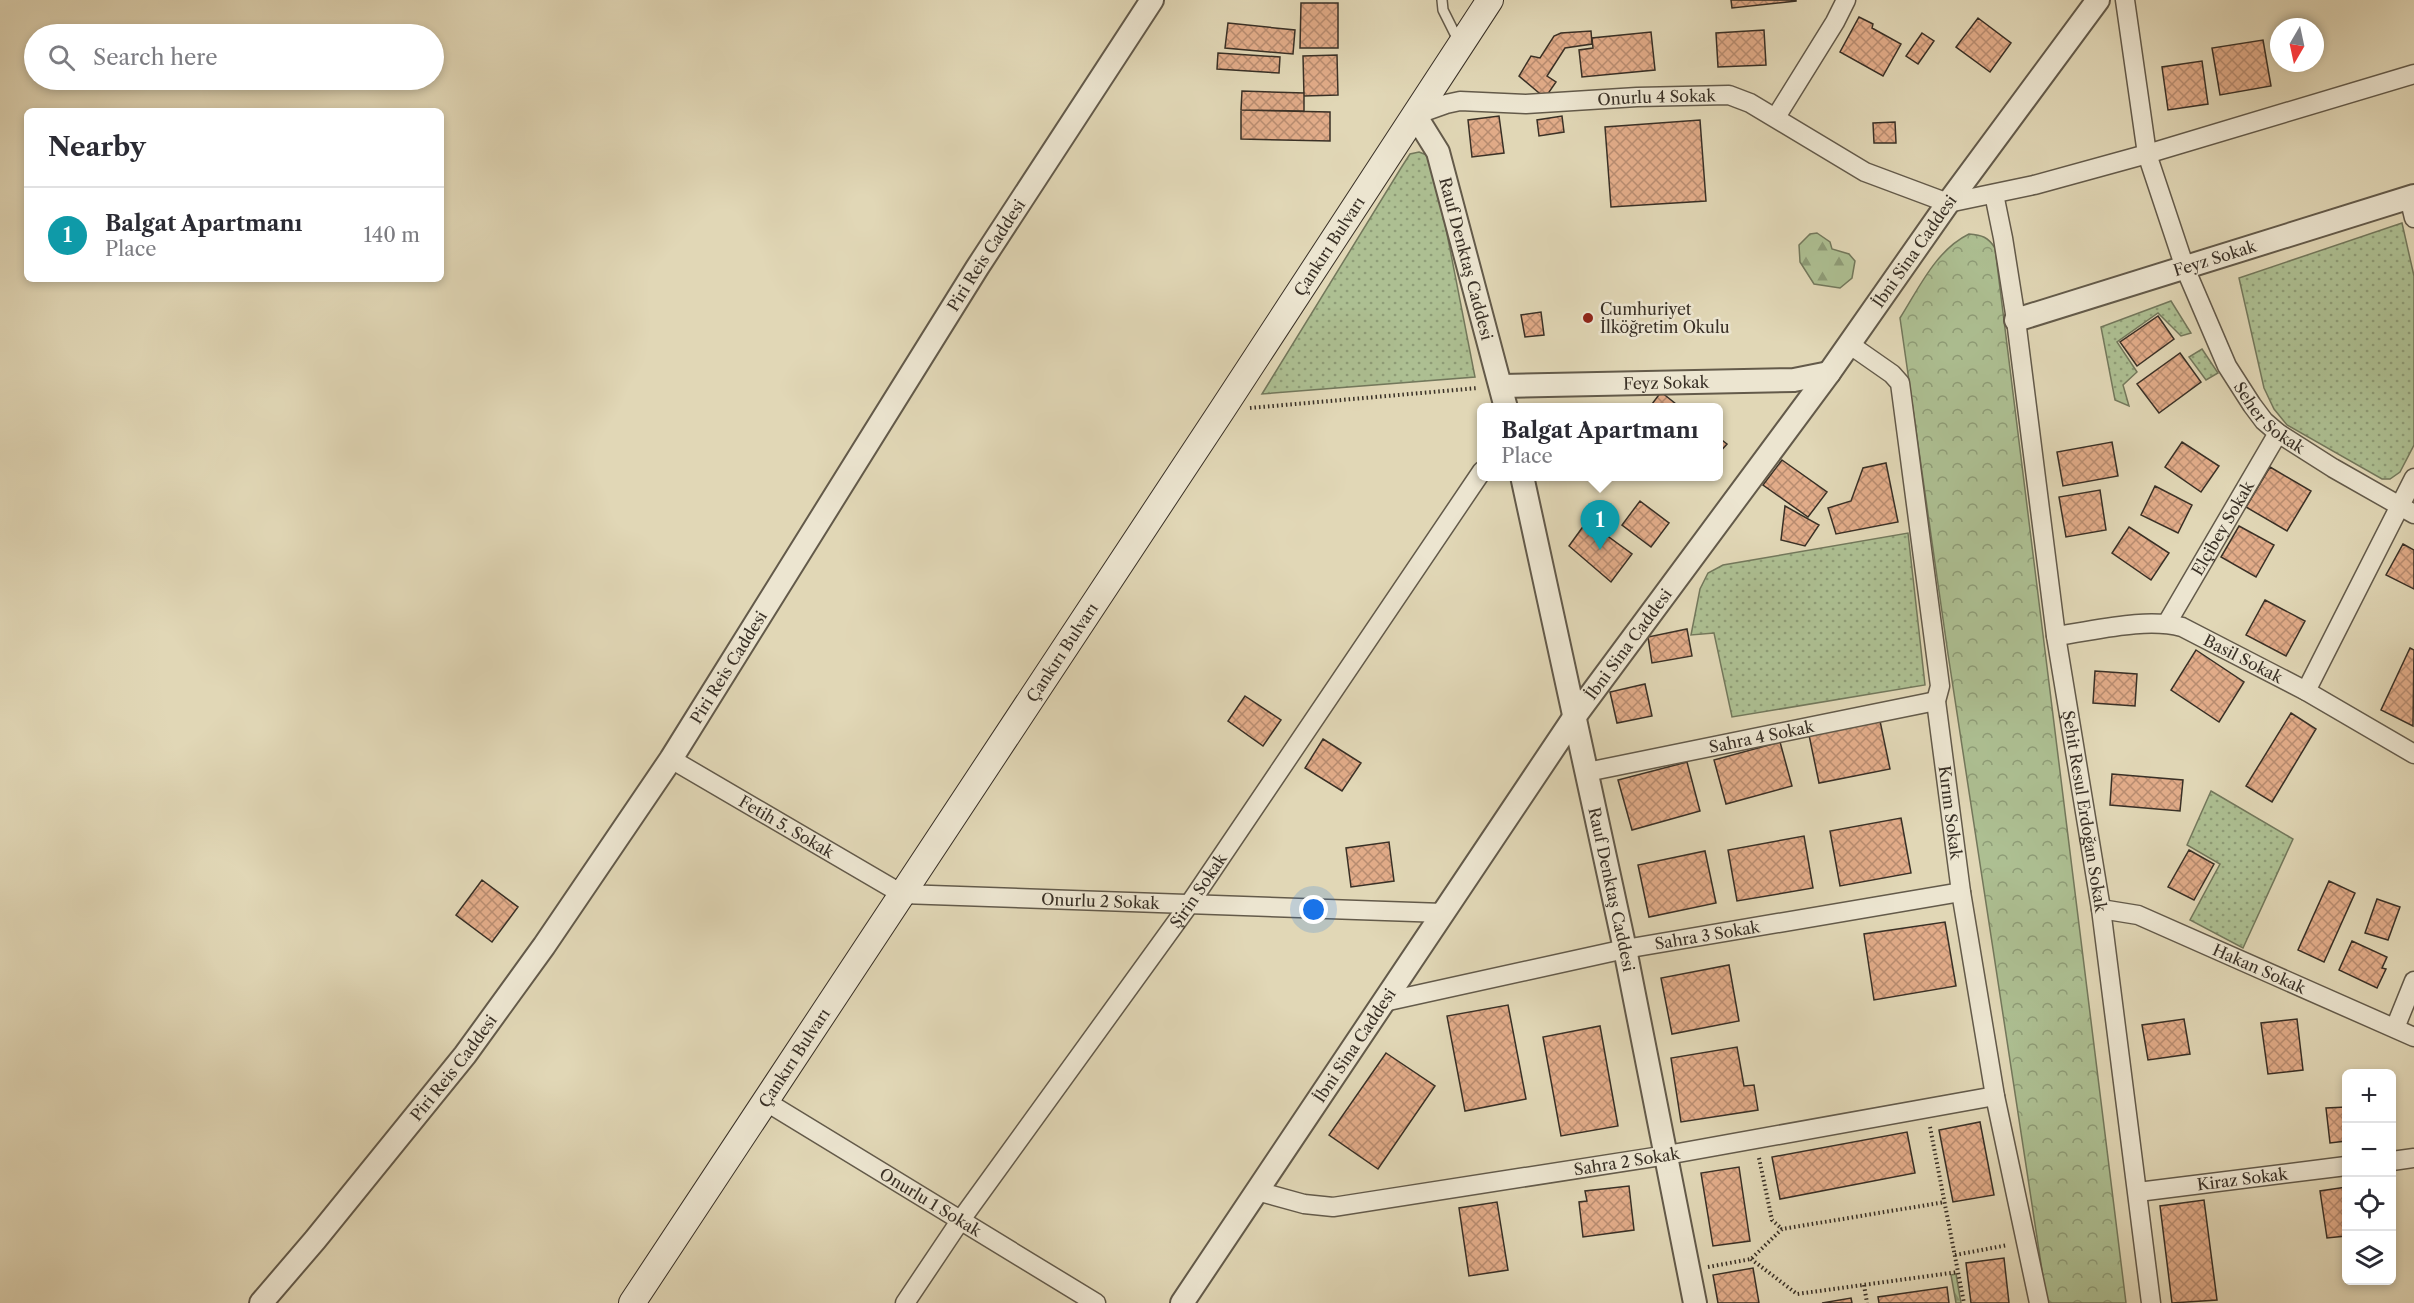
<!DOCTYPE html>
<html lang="en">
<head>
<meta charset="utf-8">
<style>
  :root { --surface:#fff; --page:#f7f7f7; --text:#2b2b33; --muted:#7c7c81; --line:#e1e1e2; --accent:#111827 }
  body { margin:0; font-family:"Libre Caslon Text",serif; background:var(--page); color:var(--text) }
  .controls { position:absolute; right:18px; bottom:18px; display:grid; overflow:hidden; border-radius:9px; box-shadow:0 3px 9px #0003 }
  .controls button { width:54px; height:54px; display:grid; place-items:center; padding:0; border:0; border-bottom:2px solid var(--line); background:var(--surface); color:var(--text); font:30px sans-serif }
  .compass { position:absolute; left:2270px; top:18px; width:54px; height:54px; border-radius:50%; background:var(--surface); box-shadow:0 3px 9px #0003; rotate:189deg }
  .you { position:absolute; left:1314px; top:910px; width:21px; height:21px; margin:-15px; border:4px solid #fff; border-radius:50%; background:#1a73e8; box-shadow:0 0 0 9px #1a73e833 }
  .badge { display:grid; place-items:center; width:39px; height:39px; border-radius:50%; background:var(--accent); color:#fff; font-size:20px; font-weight:700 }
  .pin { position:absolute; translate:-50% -50px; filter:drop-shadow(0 2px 3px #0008) }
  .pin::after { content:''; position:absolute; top:32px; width:21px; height:18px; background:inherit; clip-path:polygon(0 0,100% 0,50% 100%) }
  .popup { position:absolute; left:1477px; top:403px; width:246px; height:78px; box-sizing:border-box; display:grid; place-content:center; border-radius:9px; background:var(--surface); filter:drop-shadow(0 2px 4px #0005); font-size:20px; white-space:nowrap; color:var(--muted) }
  .popup b { font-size:22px; color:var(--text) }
  .popup::after { content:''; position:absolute; left:50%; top:100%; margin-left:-12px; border:12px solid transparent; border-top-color:var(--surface) }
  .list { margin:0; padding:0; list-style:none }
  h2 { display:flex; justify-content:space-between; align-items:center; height:78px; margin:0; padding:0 24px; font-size:26px }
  h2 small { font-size:20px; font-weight:400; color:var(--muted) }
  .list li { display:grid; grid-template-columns:39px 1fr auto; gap:18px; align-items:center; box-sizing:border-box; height:96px; padding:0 24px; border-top:2px solid var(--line) }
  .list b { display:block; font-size:22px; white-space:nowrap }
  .list p { margin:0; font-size:20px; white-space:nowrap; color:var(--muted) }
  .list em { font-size:20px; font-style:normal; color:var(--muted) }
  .icon { flex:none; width:33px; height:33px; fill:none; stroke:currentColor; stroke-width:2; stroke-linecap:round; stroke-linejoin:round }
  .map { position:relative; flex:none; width:2414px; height:1303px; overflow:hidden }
  .search { position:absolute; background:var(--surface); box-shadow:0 3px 9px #0003; left:24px; top:24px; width:420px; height:66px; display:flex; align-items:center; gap:15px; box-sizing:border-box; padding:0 21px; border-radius:33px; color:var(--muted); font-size:22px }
  .panel { position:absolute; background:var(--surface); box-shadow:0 3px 9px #0003; left:24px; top:108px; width:420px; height:174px; border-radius:9px }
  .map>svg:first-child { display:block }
  .grass { fill:url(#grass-dots); stroke:#73785c; stroke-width:1.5 }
  .forest { fill:url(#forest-firs); stroke:#73785c; stroke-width:1.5 }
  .park { fill:url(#park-crowns); stroke:#73785c; stroke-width:1.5 }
  .building { fill:url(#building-cross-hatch); stroke:#393026; stroke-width:1.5 }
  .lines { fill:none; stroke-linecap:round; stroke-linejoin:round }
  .service-casing { stroke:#635a4a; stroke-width:12 }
  .minor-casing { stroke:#635a4a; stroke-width:21 }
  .tertiary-casing { stroke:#635a4a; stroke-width:26 }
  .secondary-casing { stroke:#393026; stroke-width:28 }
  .path { stroke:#393026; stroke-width:4; stroke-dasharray:1.5 3; stroke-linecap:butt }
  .service { stroke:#ece5d0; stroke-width:9 }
  .minor { stroke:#ece5d0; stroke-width:18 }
  .tertiary { stroke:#ece5d0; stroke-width:22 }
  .secondary { stroke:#ece5d0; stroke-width:26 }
  .poi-dot { fill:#8f2418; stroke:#ece5d0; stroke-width:2 }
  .labels { text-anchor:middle; stroke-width:5; stroke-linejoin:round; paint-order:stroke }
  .street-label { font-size:16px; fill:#393026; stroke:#ece5d0 }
  .poi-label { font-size:16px; fill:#393026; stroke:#ece5d0; text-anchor:start }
</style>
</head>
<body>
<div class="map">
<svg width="2414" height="1303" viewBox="0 0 2414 1303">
  <defs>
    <pattern id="grass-dots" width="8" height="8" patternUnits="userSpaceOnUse" patternTransform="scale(1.5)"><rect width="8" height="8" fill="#adbf92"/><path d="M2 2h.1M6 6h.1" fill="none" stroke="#8e9c77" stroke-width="1.8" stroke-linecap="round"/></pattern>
    <pattern id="forest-firs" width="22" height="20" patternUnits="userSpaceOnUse" patternTransform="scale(1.5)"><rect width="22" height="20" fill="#adbf92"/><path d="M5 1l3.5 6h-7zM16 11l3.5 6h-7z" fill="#8e9c77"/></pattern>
    <pattern id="park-crowns" width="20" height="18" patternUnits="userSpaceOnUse" patternTransform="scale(1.5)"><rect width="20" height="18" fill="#adbf92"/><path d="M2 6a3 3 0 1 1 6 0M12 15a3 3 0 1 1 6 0" fill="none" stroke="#8e9c77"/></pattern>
    <pattern id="building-cross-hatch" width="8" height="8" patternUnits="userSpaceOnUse" patternTransform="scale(1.5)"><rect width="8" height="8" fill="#e2ac89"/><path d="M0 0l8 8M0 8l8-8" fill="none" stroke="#b88c70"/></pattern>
  </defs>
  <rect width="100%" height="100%" fill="#e1d7b6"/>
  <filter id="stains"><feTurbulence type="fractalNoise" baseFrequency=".00333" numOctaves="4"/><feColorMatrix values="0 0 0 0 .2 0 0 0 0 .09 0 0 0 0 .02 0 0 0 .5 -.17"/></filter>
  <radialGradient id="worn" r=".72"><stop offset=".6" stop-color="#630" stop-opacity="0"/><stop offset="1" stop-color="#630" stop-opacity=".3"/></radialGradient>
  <path class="grass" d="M 1419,152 L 1432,157 L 1475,377 L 1262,394 L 1401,168 L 1410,154 Z
    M 2402,223 L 2414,276 L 2414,445 L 2400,472 L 2390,479 L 2382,479 L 2287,425 L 2274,409 L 2264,388 L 2239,278 Z
    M 2171,301 L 2191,333 L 2181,336 L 2158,313 L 2117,342 L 2137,372 L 2123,385 L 2129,406 L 2115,400 L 2101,327 Z
    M 2202,349 L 2218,373 L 2206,380 L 2189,357 Z
    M 1908,533 L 1925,685 L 1732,717 L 1714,633 L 1691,635 L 1700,589 L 1708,573 L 1723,565 Z
    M 2211,791 L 2293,839 L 2243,948 L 2190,920 L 2220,864 L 2187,845 Z"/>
  <path class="forest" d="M 1817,233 L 1830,242 L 1832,249 L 1849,254 L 1855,261 L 1852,278 L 1840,288 L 1814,284 L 1800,262 L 1799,245 L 1810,234 Z
    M 1956,1274 L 1961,1303 L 1956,1303 L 1951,1275 Z"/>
  <path class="park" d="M 1969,234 C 1982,235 1988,237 1995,248 L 2126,1303 L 2047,1303 L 1948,654 L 1900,318 C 1919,288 1936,250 1969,234 Z"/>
  <path class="building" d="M 1731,0 L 1796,0 L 1796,1 L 1732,8 Z
    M 1301,3 L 1338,3 L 1338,48 L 1300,48 Z
    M 1859,17 L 1873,24 L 1872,28 L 1901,44 L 1883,76 L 1840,52 Z
    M 1978,18 L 2011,43 L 1990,72 L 1956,47 Z
    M 1228,23 L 1295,30 L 1293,54 L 1225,48 Z
    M 1764,30 L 1766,65 L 1718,67 L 1716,33 Z
    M 1591,31 L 1592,44 L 1565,48 L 1547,76 L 1556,82 L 1545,98 L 1519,76 L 1531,56 L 1540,58 L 1554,36 L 1561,33 Z
    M 1651,32 L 1655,70 L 1582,77 L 1579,50 L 1593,48 L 1592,38 Z
    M 1922,33 L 1934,41 L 1918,64 L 1906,56 Z
    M 2263,40 L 2271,86 L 2220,95 L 2212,48 Z
    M 1218,53 L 1280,57 L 1279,73 L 1217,69 Z
    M 1337,55 L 1338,95 L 1304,96 L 1303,56 Z
    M 2202,61 L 2208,104 L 2168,110 L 2162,67 Z
    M 1242,91 L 1304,93 L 1304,111 L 1241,110 Z
    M 1241,110 L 1330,112 L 1330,141 L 1241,139 Z
    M 1499,116 L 1504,153 L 1472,157 L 1468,120 Z
    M 1562,116 L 1564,132 L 1539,136 L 1537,120 Z
    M 1700,120 L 1706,201 L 1611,207 L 1605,127 Z
    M 1895,122 L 1896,143 L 1874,143 L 1873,123 Z
    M 1541,312 L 1544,335 L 1525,337 L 1521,315 Z
    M 2158,316 L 2174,339 L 2137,366 L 2120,342 Z
    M 2180,353 L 2201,382 L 2159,413 L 2137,384 Z
    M 1661,392 L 1681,408 L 1649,408 Z
    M 1718,437 L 1727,444 L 1718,454 Z
    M 2112,442 L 2118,476 L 2063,486 L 2057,452 Z
    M 2182,442 L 2219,466 L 2201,492 L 2165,467 Z
    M 1782,460 L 1827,492 L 1808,517 L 1763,485 Z
    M 1886,463 L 1898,522 L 1836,534 L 1828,508 L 1851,501 L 1863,468 Z
    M 2270,467 L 2311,491 L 2287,531 L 2246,507 Z
    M 2155,486 L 2192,505 L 2178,533 L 2141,515 Z
    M 2100,490 L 2106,530 L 2066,537 L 2059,497 Z
    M 1640,501 L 1669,523 L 1651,547 L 1622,525 Z
    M 1785,506 L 1819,525 L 1805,546 L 1781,540 Z
    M 1587,521 L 1632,554 L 1611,582 L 1569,546 Z
    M 2239,526 L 2274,545 L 2256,577 L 2221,557 Z
    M 2129,527 L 2169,553 L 2151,580 L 2112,553 Z
    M 2403,544 L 2414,550 L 2414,589 L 2386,575 Z
    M 2265,600 L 2305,621 L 2286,656 L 2246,635 Z
    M 1687,629 L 1692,656 L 1652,663 L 1648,637 Z
    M 2410,648 L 2414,650 L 2413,726 L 2381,710 Z
    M 2196,650 L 2244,682 L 2219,722 L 2171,690 Z
    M 2095,671 L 2137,674 L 2135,706 L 2093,703 Z
    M 1645,684 L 1652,716 L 1617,723 L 1610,692 Z
    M 1245,696 L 1281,720 L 1263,746 L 1228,721 Z
    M 2291,713 L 2316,729 L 2272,802 L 2246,786 Z
    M 1880,721 L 1890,769 L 1819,783 L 1809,735 Z
    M 1323,739 L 1361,763 L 1342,791 L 1305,768 Z
    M 1780,742 L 1792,786 L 1726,804 L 1714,760 Z
    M 1687,762 L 1700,811 L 1632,830 L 1618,780 Z
    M 2112,774 L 2183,780 L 2180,811 L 2110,805 Z
    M 1901,818 L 1911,873 L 1840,886 L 1830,831 Z
    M 1804,836 L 1813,888 L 1737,901 L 1728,850 Z
    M 1389,842 L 1394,881 L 1351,887 L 1346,848 Z
    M 2189,850 L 2214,864 L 2194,900 L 2168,887 Z
    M 1705,851 L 1716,903 L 1649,917 L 1638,865 Z
    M 482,880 L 518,907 L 492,942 L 456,915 Z
    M 2329,881 L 2355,893 L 2324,962 L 2298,950 Z
    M 2377,899 L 2400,907 L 2388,940 L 2365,933 Z
    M 1945,922 L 1956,986 L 1874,1000 L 1864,934 Z
    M 2352,941 L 2387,957 L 2382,968 L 2386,969 L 2377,988 L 2339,970 Z
    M 1729,965 L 1739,1021 L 1672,1034 L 1661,978 Z
    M 1508,1005 L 1526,1099 L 1465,1111 L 1447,1016 Z
    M 2184,1019 L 2190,1054 L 2148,1060 L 2142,1025 Z
    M 2297,1019 L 2303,1070 L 2268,1074 L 2261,1023 Z
    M 1600,1026 L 1618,1126 L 1561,1136 L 1543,1037 Z
    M 1737,1047 L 1744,1086 L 1754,1085 L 1758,1110 L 1681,1122 L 1671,1058 Z
    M 1386,1053 L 1435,1086 L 1378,1169 L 1329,1135 Z
    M 2346,1107 L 2346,1141 L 2330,1143 L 2326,1108 Z
    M 1980,1122 L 1994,1195 L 1953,1202 L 1939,1130 Z
    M 1907,1132 L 1915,1173 L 1780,1199 L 1772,1157 Z
    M 1739,1167 L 1750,1241 L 1713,1246 L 1701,1173 Z
    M 1629,1186 L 1634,1230 L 1583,1237 L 1579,1202 L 1587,1201 L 1585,1191 Z
    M 2346,1187 L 2346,1236 L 2327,1238 L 2320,1191 Z
    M 2204,1200 L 2217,1300 L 2172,1303 L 2160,1206 Z
    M 1497,1202 L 1508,1270 L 1469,1276 L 1459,1208 Z
    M 2004,1258 L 2009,1303 L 1971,1303 L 1966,1263 Z
    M 1753,1268 L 1759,1303 L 1718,1303 L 1713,1275 Z
    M 1947,1287 L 1949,1303 L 1879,1303 L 1878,1297 Z
    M 1851,1298 L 1852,1303 L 1822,1303 Z"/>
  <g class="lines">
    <defs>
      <path id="service" d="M 1442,0 L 1443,10 L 1459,42"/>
      <g id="minor">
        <path id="s1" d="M 2125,0 L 2147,154 L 2185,268 L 2227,366 L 2252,405 L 2264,421 L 2278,433 L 2333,468 L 2414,514"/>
        <path id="s2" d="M 1415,115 L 1446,104 L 1460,101 L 1526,104 L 1637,97 L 1729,95 L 1750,103 L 1865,172 L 1948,203 L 2034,185 L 2147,154 L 2414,74"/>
        <path d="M 1776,117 L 1835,22 L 1846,0"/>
        <path id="s3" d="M 1994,194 L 2003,238 L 2016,320 L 2056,636 L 2101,909 L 2151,1303"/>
        <path d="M 2409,197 L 2414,218"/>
        <path id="s4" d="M 1849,344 L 1892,374 L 1900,383 L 1940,686 L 1936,701 L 1961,892 L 1995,1096 L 2039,1303"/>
        <path id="s5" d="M 2167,623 L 2278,433"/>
        <path id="s6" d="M 2056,636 C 2094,631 2145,617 2182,627 L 2306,691 L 2414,754"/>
        <path d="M 2306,691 L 2414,478"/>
        <path id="s7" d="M 671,759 L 902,894 L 1443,913"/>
        <path id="s8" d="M 1587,772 L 1936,701"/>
        <path id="s9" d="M 2101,909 L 2138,915 L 2414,1037"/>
        <path id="s10" d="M 1384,1002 L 1625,949 L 1961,892"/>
        <path d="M 2395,1028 L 2414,981"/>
        <path id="s11" d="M 765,1101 L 1096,1303"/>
        <path d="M 2392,1161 L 2414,1158"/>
        <path id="s12" d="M 1257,1191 L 1304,1204 L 1333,1207 L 1667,1155 L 1995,1096"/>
        <path id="s13" d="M 2138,1192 L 2346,1166"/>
        <path id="s14" d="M 905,1303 L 960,1221 L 1188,906 L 1482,471"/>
      </g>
      <g id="tertiary">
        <path id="s15" d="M 1415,115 L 1438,152 L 1506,408"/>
        <path id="s16" d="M 2016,320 L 2414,196"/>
        <path id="s17" d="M 1502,386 L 1794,380 L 1829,373"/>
        <path id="s18" d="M 1522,476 L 1625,949 L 1695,1303"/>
        <path id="s19" d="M 261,1303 L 315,1240 L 465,1055 L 544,946 L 671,759 L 977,268 L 1152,0"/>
        <path id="s20" d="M 1182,1303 L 1575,716 L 1829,373 L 1948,203 L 2098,0"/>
      </g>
      <g id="secondary">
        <path id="s21" d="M 632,1303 L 1222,410 L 1490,0"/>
      </g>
    </defs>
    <use href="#service" class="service-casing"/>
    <use href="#minor" class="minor-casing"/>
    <use href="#tertiary" class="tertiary-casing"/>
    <use href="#secondary" class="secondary-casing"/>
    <path class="path" d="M 1250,408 L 1478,388
      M 1930,1127 L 1964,1303
      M 1759,1158 L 1772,1220 L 1782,1229
      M 1955,1255 L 2008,1245
      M 1751,1259 L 1797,1294 L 1958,1272
      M 1708,1267 L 1751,1259 L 1782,1229 L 1945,1202
      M 1864,1285 L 1867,1303"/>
    <use href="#service" class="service"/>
    <use href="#minor" class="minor"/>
    <use href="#tertiary" class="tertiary"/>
    <use href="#secondary" class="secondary"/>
  </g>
  <circle class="poi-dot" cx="1588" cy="318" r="6"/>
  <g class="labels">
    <g class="street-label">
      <text dy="6" stroke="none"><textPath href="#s2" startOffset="244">Onurlu 4 Sokak</textPath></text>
      <text dy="6" stroke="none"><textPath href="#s21" startOffset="1266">Çankırı Bulvarı</textPath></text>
      <text dy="6" stroke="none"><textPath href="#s20" startOffset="1282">İbni Sina Caddesi</textPath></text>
      <text dy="6" stroke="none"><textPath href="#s19" startOffset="1276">Piri Reis Caddesi</textPath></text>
      <text dy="6" stroke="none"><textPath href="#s16" startOffset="208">Feyz Sokak</textPath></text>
      <text dy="6" stroke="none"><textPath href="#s15" startOffset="154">Rauf Denktaş Caddesi</textPath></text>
      <text dy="6" stroke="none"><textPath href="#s17" startOffset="164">Feyz Sokak</textPath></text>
      <text dy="6" stroke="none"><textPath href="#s1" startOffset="450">Seher Sokak</textPath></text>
      <text dy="6" stroke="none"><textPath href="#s5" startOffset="110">Elçibey Sokak</textPath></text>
      <text dy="6" stroke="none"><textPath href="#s20" startOffset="796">İbni Sina Caddesi</textPath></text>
      <text dy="6" stroke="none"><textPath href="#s21" startOffset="780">Çankırı Bulvarı</textPath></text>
      <text dy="6" stroke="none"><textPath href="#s6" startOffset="196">Basil Sokak</textPath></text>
      <text dy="6" stroke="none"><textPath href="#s19" startOffset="790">Piri Reis Caddesi</textPath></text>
      <text dy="6" stroke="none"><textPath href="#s8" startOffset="178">Sahra 4 Sokak</textPath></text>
      <text dy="6" stroke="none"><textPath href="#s3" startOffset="624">Şehit Resul Erdoğan Sokak</textPath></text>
      <text dy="6" stroke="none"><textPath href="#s4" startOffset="498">Kırım Sokak</textPath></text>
      <text dy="6" stroke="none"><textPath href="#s7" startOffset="134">Fetih 5. Sokak</textPath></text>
      <text dy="6" stroke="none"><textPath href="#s18" startOffset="423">Rauf Denktaş Caddesi</textPath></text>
      <text dy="6" stroke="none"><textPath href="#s14" startOffset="506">Şirin Sokak</textPath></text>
      <text dy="6" stroke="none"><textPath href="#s7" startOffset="466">Onurlu 2 Sokak</textPath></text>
      <text dy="6" stroke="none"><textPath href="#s10" startOffset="330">Sahra 3 Sokak</textPath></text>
      <text dy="6" stroke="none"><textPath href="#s9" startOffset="170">Hakan Sokak</textPath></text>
      <text dy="6" stroke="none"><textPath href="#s20" startOffset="310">İbni Sina Caddesi</textPath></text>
      <text dy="6" stroke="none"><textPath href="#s21" startOffset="294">Çankırı Bulvarı</textPath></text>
      <text dy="6" stroke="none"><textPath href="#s19" startOffset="304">Piri Reis Caddesi</textPath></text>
      <text dy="6" stroke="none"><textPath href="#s12" startOffset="375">Sahra 2 Sokak</textPath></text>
      <text dy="6" stroke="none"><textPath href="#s13" startOffset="105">Kiraz Sokak</textPath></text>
      <text dy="6" stroke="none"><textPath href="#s11" startOffset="194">Onurlu 1 Sokak</textPath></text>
    </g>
    <g class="poi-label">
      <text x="1600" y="315">Cumhuriyet<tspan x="1600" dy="18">İlköğretim Okulu</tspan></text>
    </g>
  </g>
  <rect width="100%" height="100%" filter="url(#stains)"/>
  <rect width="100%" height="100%" fill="url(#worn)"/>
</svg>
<div class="controls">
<button>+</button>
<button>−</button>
<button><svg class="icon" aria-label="locate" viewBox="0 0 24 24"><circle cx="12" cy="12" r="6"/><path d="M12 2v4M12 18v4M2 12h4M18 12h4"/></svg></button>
<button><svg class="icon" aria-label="layers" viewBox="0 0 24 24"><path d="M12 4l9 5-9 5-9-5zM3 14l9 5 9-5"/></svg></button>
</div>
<svg class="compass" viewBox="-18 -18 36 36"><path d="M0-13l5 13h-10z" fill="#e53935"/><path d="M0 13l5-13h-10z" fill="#7c7c81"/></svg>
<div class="you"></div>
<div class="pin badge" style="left:1600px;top:550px;background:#0f9aa8">1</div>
<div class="popup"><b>Balgat Apartmanı</b>Place</div>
<div class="search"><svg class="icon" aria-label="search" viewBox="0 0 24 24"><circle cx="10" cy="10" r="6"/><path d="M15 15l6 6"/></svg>Search here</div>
<section class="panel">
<h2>Nearby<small></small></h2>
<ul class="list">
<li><span class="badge" style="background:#0f9aa8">1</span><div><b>Balgat Apartmanı</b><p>Place</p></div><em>140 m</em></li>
</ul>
</section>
</div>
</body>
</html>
